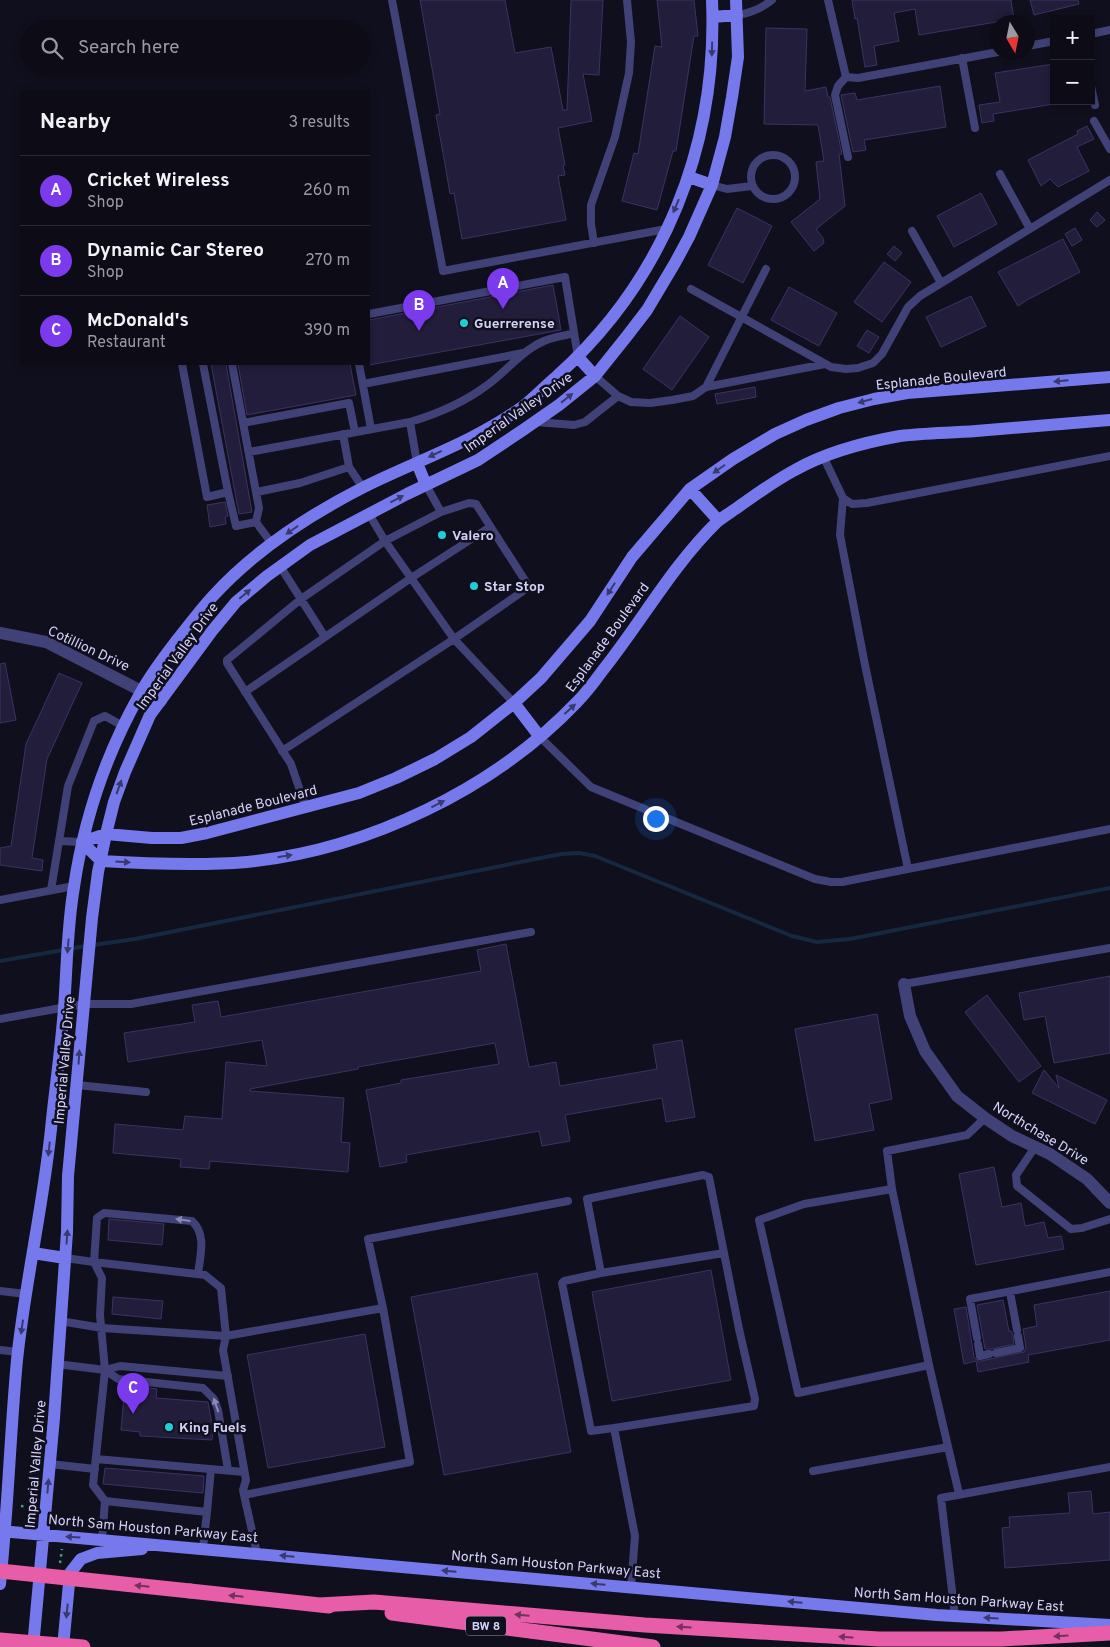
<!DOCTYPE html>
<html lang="en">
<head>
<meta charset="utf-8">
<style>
  :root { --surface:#0c0b16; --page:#15141f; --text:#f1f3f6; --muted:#9a9ba1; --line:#2c2b35; --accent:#7c3aed }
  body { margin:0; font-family:Overpass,sans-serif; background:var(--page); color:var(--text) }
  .controls { position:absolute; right:15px; top:15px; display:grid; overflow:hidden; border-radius:0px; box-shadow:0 2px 8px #0003 }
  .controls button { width:45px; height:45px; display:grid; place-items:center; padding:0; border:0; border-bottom:1px solid var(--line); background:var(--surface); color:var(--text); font:25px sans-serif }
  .compass { position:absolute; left:990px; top:15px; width:45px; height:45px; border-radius:50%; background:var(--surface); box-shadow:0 2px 8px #0003; rotate:170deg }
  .you { position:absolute; left:655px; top:818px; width:18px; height:18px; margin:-12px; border:4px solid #fff; border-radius:50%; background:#1a73e8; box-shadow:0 0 0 8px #1a73e833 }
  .badge { display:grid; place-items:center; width:32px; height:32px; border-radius:50%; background:var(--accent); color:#fff; font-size:16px; font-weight:700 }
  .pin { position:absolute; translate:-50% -41px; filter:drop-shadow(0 1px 2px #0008) }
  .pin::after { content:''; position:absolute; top:26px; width:18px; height:15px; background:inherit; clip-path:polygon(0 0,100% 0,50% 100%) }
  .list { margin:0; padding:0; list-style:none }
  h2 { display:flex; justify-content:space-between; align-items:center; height:65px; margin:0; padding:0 20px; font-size:21px }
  h2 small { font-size:16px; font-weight:400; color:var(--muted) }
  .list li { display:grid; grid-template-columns:32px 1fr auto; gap:15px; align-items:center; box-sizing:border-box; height:70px; padding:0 20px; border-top:1px solid var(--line) }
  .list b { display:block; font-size:19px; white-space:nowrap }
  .list p { margin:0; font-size:16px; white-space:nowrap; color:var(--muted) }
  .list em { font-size:16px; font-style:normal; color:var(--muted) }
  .icon { flex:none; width:28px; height:28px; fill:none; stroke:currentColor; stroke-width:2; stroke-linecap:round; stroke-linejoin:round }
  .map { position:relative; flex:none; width:1110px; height:1647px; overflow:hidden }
  .search { position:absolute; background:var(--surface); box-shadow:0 2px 8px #0003; left:20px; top:20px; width:350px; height:55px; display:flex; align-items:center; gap:12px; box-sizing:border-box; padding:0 18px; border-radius:28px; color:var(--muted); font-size:19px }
  .panel { position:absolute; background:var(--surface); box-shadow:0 2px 8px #0003; left:20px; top:90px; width:350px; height:275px; border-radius:0px }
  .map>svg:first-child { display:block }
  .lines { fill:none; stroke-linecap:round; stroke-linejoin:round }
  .stream { stroke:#152840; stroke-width:4 }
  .building { fill:#221d3b; stroke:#3a3364 }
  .path { stroke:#3ea095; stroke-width:2.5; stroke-dasharray:2.5 4; stroke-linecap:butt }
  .lane { stroke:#404176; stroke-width:8 }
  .street { stroke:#404176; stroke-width:12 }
  .secondary { stroke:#7579eb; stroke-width:12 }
  .highway { stroke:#e85da7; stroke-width:15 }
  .highway-bridge { stroke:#e85da7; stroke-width:15 }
  .oneway { fill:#38396f }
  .oneway2 { fill:#8a89b7 }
  .oneway3 { fill:#71325b }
  .poi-dot { fill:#1fced7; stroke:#100f1d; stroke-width:2 }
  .labels { text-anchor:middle; stroke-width:5; stroke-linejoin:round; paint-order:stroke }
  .shield { fill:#100f1d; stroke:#9997b6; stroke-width:1 }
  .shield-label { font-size:12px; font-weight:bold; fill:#d4d1f8 }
  .poi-label { font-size:14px; font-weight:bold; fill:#d4d1f8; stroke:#100f1d; text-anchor:start }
  .street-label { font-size:14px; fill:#d4d1f8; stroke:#100f1d }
</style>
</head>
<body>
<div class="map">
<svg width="1110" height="1647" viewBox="0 0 1110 1647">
  <rect width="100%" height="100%" fill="#100f1d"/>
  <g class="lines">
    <path class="stream" d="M 93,945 L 135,939 L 561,854 L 579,853 L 595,856 L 792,936 L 817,942 L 850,939 L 1110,888
      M 0,961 L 86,946"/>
  </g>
  <path class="building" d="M 420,0 L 505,0 L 515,53 L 551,47 L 563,110 L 567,110 L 571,0 L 603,0 L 599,75 L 583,74 L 592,121 L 558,128 L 565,165 L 563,165 L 565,175 L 558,176 L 566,220 L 462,239 L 454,193 L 450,194 L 445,164 L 436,115 L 440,114 Z
    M 657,0 L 694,0 L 698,36 L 694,36 L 676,151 L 673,151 L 657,210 L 622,201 L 634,153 L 638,154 L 655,46 L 662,47 Z
    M 852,0 L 1011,0 L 1014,19 L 919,35 L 915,9 L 894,13 L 899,41 L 874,46 L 877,65 L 865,67 L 857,18 L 855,19 Z
    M 1030,0 L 1078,0 L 1079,4 L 1034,15 Z
    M 766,28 L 807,29 L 805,91 L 826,87 L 828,97 L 830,97 L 842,154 L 839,154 L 845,206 L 816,229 L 823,238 L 824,243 L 814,251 L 791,222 L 820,199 L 816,162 L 824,161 L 818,125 L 764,124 Z
    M 1054,64 L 1054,104 L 993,114 L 994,121 L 982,123 L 979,105 L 1000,102 L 995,73 Z
    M 940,86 L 946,127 L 864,140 L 866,150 L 853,152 L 841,95 L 855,93 L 857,100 Z
    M 1087,126 L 1094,139 L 1077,147 L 1089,171 L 1058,187 L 1050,179 L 1041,186 L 1028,160 L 1078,134 L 1077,131 Z
    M 981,193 L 997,224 L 954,247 L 937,216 Z
    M 737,208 L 772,226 L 743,283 L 708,265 Z
    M 1097,212 L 1105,220 L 1097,227 L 1090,220 Z
    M 1075,228 L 1082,240 L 1072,246 L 1065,234 Z
    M 1063,239 L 1080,272 L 1027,300 L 1018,306 L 998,272 Z
    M 894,246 L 902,253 L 895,261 L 887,254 Z
    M 884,262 L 911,282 L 882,322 L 854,302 Z
    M 553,285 L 561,330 L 369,365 L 369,320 Z
    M 789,287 L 837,313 L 819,346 L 771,320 Z
    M 971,296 L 986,326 L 941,347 L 926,317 Z
    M 680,316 L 709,337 L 672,390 L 643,369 Z
    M 867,330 L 879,337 L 869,353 L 857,346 Z
    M 211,364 L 226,364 L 252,512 L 239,514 Z
    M 238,364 L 350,364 L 356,395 L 247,415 Z
    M 755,387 L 756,397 L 717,404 L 715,394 Z
    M 225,502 L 228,516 L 225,517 L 226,524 L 210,527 L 207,505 Z
    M 5,663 L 16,720 L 0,723 L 0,664 Z
    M 59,673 L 82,683 L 47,759 L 32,858 L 43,860 L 42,871 L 0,865 L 0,848 L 11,846 L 26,744 Z
    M 506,944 L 529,1067 L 556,1062 L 560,1086 L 657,1069 L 653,1045 L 682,1040 L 695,1117 L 666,1122 L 662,1098 L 565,1115 L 570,1141 L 542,1146 L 539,1131 L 406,1155 L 407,1162 L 380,1167 L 366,1090 L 401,1083 L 401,1080 L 499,1064 L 495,1043 L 358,1067 L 358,1069 L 250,1089 L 250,1091 L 344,1098 L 341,1142 L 350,1143 L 348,1172 L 210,1161 L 209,1169 L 180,1167 L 181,1159 L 113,1153 L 115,1124 L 183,1130 L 185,1116 L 222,1119 L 226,1062 L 267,1066 L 262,1040 L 128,1062 L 124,1033 L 195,1022 L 192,1005 L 218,1001 L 221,1017 L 481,971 L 477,950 Z
    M 1110,976 L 1110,1053 L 1054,1063 L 1045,1016 L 1024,1020 L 1019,993 Z
    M 987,995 L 1041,1066 L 1019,1082 L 965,1012 Z
    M 877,1014 L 892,1099 L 869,1104 L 874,1130 L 815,1141 L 795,1029 Z
    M 1044,1070 L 1059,1088 L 1056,1075 L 1107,1100 L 1095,1124 L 1032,1093 Z
    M 994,1167 L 1002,1207 L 1021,1203 L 1025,1226 L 1044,1222 L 1048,1238 L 1061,1236 L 1064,1249 L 976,1265 L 959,1174 Z
    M 109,1219 L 164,1224 L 162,1245 L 108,1240 Z
    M 711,1270 L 731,1380 L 612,1401 L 592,1292 Z
    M 537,1273 L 571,1452 L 444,1475 L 411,1297 Z
    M 1110,1291 L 1110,1340 L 1028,1355 L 1029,1362 L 978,1372 L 976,1361 L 964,1364 L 954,1309 L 966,1307 L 974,1357 L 978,1361 L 981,1361 L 1024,1352 L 1026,1347 L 1023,1329 L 1037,1326 L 1034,1305 Z
    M 113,1297 L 163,1301 L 161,1319 L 112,1314 Z
    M 1003,1300 L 1009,1331 L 1011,1331 L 1013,1334 L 1014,1344 L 992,1349 L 985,1349 L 977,1305 Z
    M 365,1334 L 385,1447 L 268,1468 L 247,1355 Z
    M 125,1385 L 157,1389 L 156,1398 L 208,1402 L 213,1430 L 212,1440 L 140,1436 L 140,1432 L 121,1430 Z
    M 105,1468 L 204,1476 L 203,1493 L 103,1484 Z
    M 1091,1491 L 1093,1514 L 1110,1512 L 1110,1560 L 1005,1568 L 1002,1528 L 1010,1527 L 1009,1517 L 1070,1513 L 1068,1493 Z"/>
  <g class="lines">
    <path class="path" d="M 21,1506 L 34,1508
      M 60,1563 L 62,1549"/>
    <path class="lane" d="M 392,0 L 443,271 L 666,229
      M 828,0 L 846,77 L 858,78 L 998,52
      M 737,15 C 751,13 761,9 772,0
      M 1091,34 L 1110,30
      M 1028,46 L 1054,41
      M 962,58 L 975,128
      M 846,77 L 838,86 L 835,95 L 848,157
      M 1091,86 L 1095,105
      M 1094,121 L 1110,149
      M751 177a22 22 0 1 1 44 0a22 22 0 1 1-44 0Z
      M 1000,174 L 1030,229
      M 712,185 L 727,189 L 752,186
      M 912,231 L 941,283
      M 594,243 L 591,224 L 591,205 L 615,137 L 629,73 L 631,42 L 627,0
      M 691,289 L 831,367 L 846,369 L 858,368 L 873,363 L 882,354 L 908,307 L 920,296 L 1110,180
      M 369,314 L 565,277 L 578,357
      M 182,364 L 207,497 L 228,492
      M 203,364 L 228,492 L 236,526 L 256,522 L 259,508 L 232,364
      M 359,364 L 371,429
      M 595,376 L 618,396 L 631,402 L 650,403 L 672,400 L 693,396 L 706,387 L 825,364
      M 363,384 L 523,353
      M 706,387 L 766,269
      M 410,422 L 417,463
      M 536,422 L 574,425 L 585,422 L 618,396
      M 243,423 L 349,403 L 355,432
      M 343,434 L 349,467 L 363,488
      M 249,452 L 410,422 C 437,414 463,403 486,386 C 506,372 521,351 544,341 C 553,337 564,336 574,333
      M 824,458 L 843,498 L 840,535 L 865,665 L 908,869
      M 257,492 L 300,483 L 349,467
      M 843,498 L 852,504 L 867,503 L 1110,456
      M 369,514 L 385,541 L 454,639 L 514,703
      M 256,522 L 272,544
      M 280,566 L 325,637
      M 245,692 L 411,578 L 490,527
      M 540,737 L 591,787 L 815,879 L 831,882 L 842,882 L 1110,829
      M 282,751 L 454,639 L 526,589 L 526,582 L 476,504 L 469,503 L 441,512
      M 306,808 L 291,764 L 227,663 L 227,660 L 301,599 L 385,541 L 441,512 L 426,485
      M 59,841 L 82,842
      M 51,890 L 68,786 L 94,721 L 105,716 L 123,726
      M 0,900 L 74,886
      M 904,984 L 1110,948
      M 0,1019 L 83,1004 L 131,1004 L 531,932
      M 77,1085 L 146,1092
      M 1035,1147 L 1016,1175 L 1017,1186 L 1071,1229 L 1082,1228 L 1110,1219
      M 892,1189 L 804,1204 L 759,1220 L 798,1393 L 929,1365
      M 65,1258 L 94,1262 L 102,1278 L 100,1315 L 105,1370 L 93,1485 L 105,1501
      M 601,1273 L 587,1199 L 703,1175 L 709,1177 L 724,1253
      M 0,1291 L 26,1294
      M 1010,1292 L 1017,1330
      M 383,1308 L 368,1239 L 568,1201
      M 60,1321 L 102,1328 L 226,1336 L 221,1288 L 205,1275 L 94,1262 L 97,1218 L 104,1213 L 192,1221 C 207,1235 200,1256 198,1274
      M 977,1338 L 970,1299 L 1110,1272
      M 978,1344 L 980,1356 L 989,1354
      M 0,1350 L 18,1352
      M 996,1353 L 1020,1348 L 1018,1336
      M 57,1364 L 105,1370 L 120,1366 L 228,1376
      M 105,1370 L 118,1379 L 203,1388 L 214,1399 L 218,1410 L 228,1470
      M 614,1428 L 591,1431 L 562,1283 L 564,1281 L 601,1273 L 724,1253 L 739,1329 L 755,1399 L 754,1406 L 614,1428 L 635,1536 L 631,1587
      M 96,1459 L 244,1472
      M 50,1464 L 95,1469
      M 813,1471 L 948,1447
      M 959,1494 L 929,1365 L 892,1189 L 887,1151 L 967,1135 L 985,1118
      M 244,1495 L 410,1462 L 383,1308 L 226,1336 L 223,1350 L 246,1480 L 243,1490 L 244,1495 L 257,1553
      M 207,1512 L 211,1469
      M 102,1539 L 105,1501 L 207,1512 L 203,1548
      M 955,1616 L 941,1498 L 1110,1467"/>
    <path class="street" d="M 0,633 L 46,642 L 161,701
      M 904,984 L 910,1016 L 925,1051 L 957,1096 L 985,1118 L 1012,1136 L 1050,1154 L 1087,1179 L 1110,1203"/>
    <path class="secondary" d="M 713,17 L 737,15
      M 689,177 L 712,185
      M 578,357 L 595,376
      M 417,463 L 426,485
      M 690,489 L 718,520
      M 514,703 L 540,737
      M 82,842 L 101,861 C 150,864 198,866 247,862 C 367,850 494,789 577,702 C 587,692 595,681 603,670 C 642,621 672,566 717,522 C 724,516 733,511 741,505 C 758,493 776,480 795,470 C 825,453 866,442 900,436 C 925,433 951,433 976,431 C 1021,427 1065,424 1110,420
      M 82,842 L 106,834 L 152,838 L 181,838 L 207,833 L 359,793 L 396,778 L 435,759 L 471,737 L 514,703 L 541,678 L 590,621 L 632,557 L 690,489 L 733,459 L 775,434 L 806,420 L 839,408 L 874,399 L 907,393 L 1110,377
      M 33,1253 L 65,1258
      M 0,1531 L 937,1615 L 1110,1625
      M 0,1584 C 8,1510 10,1435 17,1360 C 25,1283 43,1207 51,1129 C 55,1089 61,1049 64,1008 C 67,968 67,927 74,887 C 84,819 106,754 140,694 C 150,675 164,657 177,640 C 189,625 200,610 213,596 C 254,551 309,515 364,487 C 416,461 474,442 522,407 C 534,398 545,386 557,376 C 665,279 718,144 712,0
      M 33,1647 L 54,1418 L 67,1232 L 68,1176 L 92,918 L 98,872 L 106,834 L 114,802 L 125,772 L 150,715 L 212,631 L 236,602 L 267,576 L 310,545 L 407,494 L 478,460 L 523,430 L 559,405 L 595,376 L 627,336 L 647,310 L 675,263 L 689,237 L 712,185 L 725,137 L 732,97 L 738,57 L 736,0
      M 63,1647 L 70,1573 L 81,1559 L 97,1553 L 142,1549"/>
    <path class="highway" d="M 190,1591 L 329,1606
      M 319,1605 L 374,1602 L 645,1625 L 879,1639 L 1002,1639 L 1110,1633
      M 392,1613 L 653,1647"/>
    <path class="highway-bridge" d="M 0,1571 L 190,1591
      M 0,1640 L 83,1647"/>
  </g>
  <defs><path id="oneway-solid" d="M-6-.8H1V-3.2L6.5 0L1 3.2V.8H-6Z" transform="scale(1.25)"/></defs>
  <g class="oneway">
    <use href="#oneway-solid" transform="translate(712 49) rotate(91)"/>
    <use href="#oneway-solid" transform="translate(676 206) rotate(113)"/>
    <use href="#oneway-solid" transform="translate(1061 381) rotate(175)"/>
    <use href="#oneway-solid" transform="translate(567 398) rotate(-38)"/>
    <use href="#oneway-solid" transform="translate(865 401) rotate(165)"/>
    <use href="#oneway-solid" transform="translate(435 454) rotate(155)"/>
    <use href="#oneway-solid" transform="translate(719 469) rotate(145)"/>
    <use href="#oneway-solid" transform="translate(397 499) rotate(-27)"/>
    <use href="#oneway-solid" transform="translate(292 530) rotate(145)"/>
    <use href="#oneway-solid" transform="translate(611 589) rotate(123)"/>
    <use href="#oneway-solid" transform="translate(245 594) rotate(-40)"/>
    <use href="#oneway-solid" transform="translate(570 709) rotate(-42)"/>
    <use href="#oneway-solid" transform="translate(119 787) rotate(-70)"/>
    <use href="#oneway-solid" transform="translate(438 804) rotate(-27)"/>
    <use href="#oneway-solid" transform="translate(285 856) rotate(-9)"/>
    <use href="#oneway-solid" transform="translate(123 862) rotate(3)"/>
    <use href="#oneway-solid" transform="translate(68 946) rotate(95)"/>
    <use href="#oneway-solid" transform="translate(79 1057) rotate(-86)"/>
    <use href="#oneway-solid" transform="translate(49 1149) rotate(96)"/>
    <use href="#oneway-solid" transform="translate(67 1237) rotate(-86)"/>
    <use href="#oneway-solid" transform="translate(22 1327) rotate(98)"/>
    <use href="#oneway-solid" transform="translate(48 1486) rotate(-85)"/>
    <use href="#oneway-solid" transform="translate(73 1537) rotate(-176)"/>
    <use href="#oneway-solid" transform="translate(287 1556) rotate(-175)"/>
    <use href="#oneway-solid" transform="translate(449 1571) rotate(-175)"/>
    <use href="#oneway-solid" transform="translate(598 1584) rotate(-175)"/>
    <use href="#oneway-solid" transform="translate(795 1602) rotate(-175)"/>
    <use href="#oneway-solid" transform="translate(67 1611) rotate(96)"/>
    <use href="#oneway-solid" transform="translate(991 1618) rotate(-177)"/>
  </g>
  <g class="oneway2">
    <use href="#oneway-solid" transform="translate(183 1220) rotate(-172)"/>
    <use href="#oneway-solid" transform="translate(216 1405) rotate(-109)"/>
  </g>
  <g class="oneway3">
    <use href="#oneway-solid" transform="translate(142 1586) rotate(-174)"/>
    <use href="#oneway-solid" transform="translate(236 1596) rotate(-174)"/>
    <use href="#oneway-solid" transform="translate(522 1615) rotate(-175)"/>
    <use href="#oneway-solid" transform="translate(684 1627) rotate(-177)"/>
    <use href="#oneway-solid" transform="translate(1061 1636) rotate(177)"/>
    <use href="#oneway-solid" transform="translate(846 1637) rotate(-177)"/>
  </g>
  <g class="poi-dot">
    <circle cx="464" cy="323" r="5"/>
    <circle cx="442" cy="535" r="5"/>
    <circle cx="474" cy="586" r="5"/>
    <circle cx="169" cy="1427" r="5"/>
  </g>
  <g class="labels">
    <rect class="shield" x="466" y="1616.5" width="40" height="19" rx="4"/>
    <g class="shield-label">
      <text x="486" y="1630">BW 8</text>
    </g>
    <g class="poi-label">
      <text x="474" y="328">Guerrerense</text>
      <text x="452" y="540">Valero</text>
      <text x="484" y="591">Star Stop</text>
      <text x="179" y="1432">King Fuels</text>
    </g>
    <g class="street-label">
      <text transform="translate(941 378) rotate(-6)" y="5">Esplanade Boulevard</text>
      <text transform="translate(518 412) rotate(-35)" y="5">Imperial Valley Drive</text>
      <text transform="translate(607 637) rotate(-54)" y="5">Esplanade Boulevard</text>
      <text transform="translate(89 648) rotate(25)" y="5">Cotillion Drive</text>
      <text transform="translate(177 656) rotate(-54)" y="5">Imperial Valley Drive</text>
      <text transform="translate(253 805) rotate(-14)" y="5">Esplanade Boulevard</text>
      <text transform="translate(64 1060) rotate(-85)" y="5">Imperial Valley Drive</text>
      <text transform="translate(1041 1133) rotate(31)" y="5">Northchase Drive</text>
      <text transform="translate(35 1464) rotate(-85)" y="5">Imperial Valley Drive</text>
      <text transform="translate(153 1528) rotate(5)" y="5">North Sam Houston Parkway East</text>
      <text transform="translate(556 1564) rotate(5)" y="5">North Sam Houston Parkway East</text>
      <text transform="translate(959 1599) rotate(4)" y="5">North Sam Houston Parkway East</text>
    </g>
  </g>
</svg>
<div class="controls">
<button>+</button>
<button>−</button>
</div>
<svg class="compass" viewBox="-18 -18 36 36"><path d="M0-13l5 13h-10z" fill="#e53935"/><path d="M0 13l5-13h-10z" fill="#9a9ba1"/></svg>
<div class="you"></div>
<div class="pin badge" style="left:503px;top:309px">A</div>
<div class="pin badge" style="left:419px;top:331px">B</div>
<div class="pin badge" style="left:133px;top:1414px">C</div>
<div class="search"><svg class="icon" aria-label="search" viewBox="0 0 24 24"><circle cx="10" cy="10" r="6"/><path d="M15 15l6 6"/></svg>Search here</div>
<section class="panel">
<h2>Nearby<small>3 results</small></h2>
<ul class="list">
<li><span class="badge">A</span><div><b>Cricket Wireless</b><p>Shop</p></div><em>260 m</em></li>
<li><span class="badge">B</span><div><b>Dynamic Car Stereo</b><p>Shop</p></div><em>270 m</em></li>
<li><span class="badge">C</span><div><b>McDonald's</b><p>Restaurant</p></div><em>390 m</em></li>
</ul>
</section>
</div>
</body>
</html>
